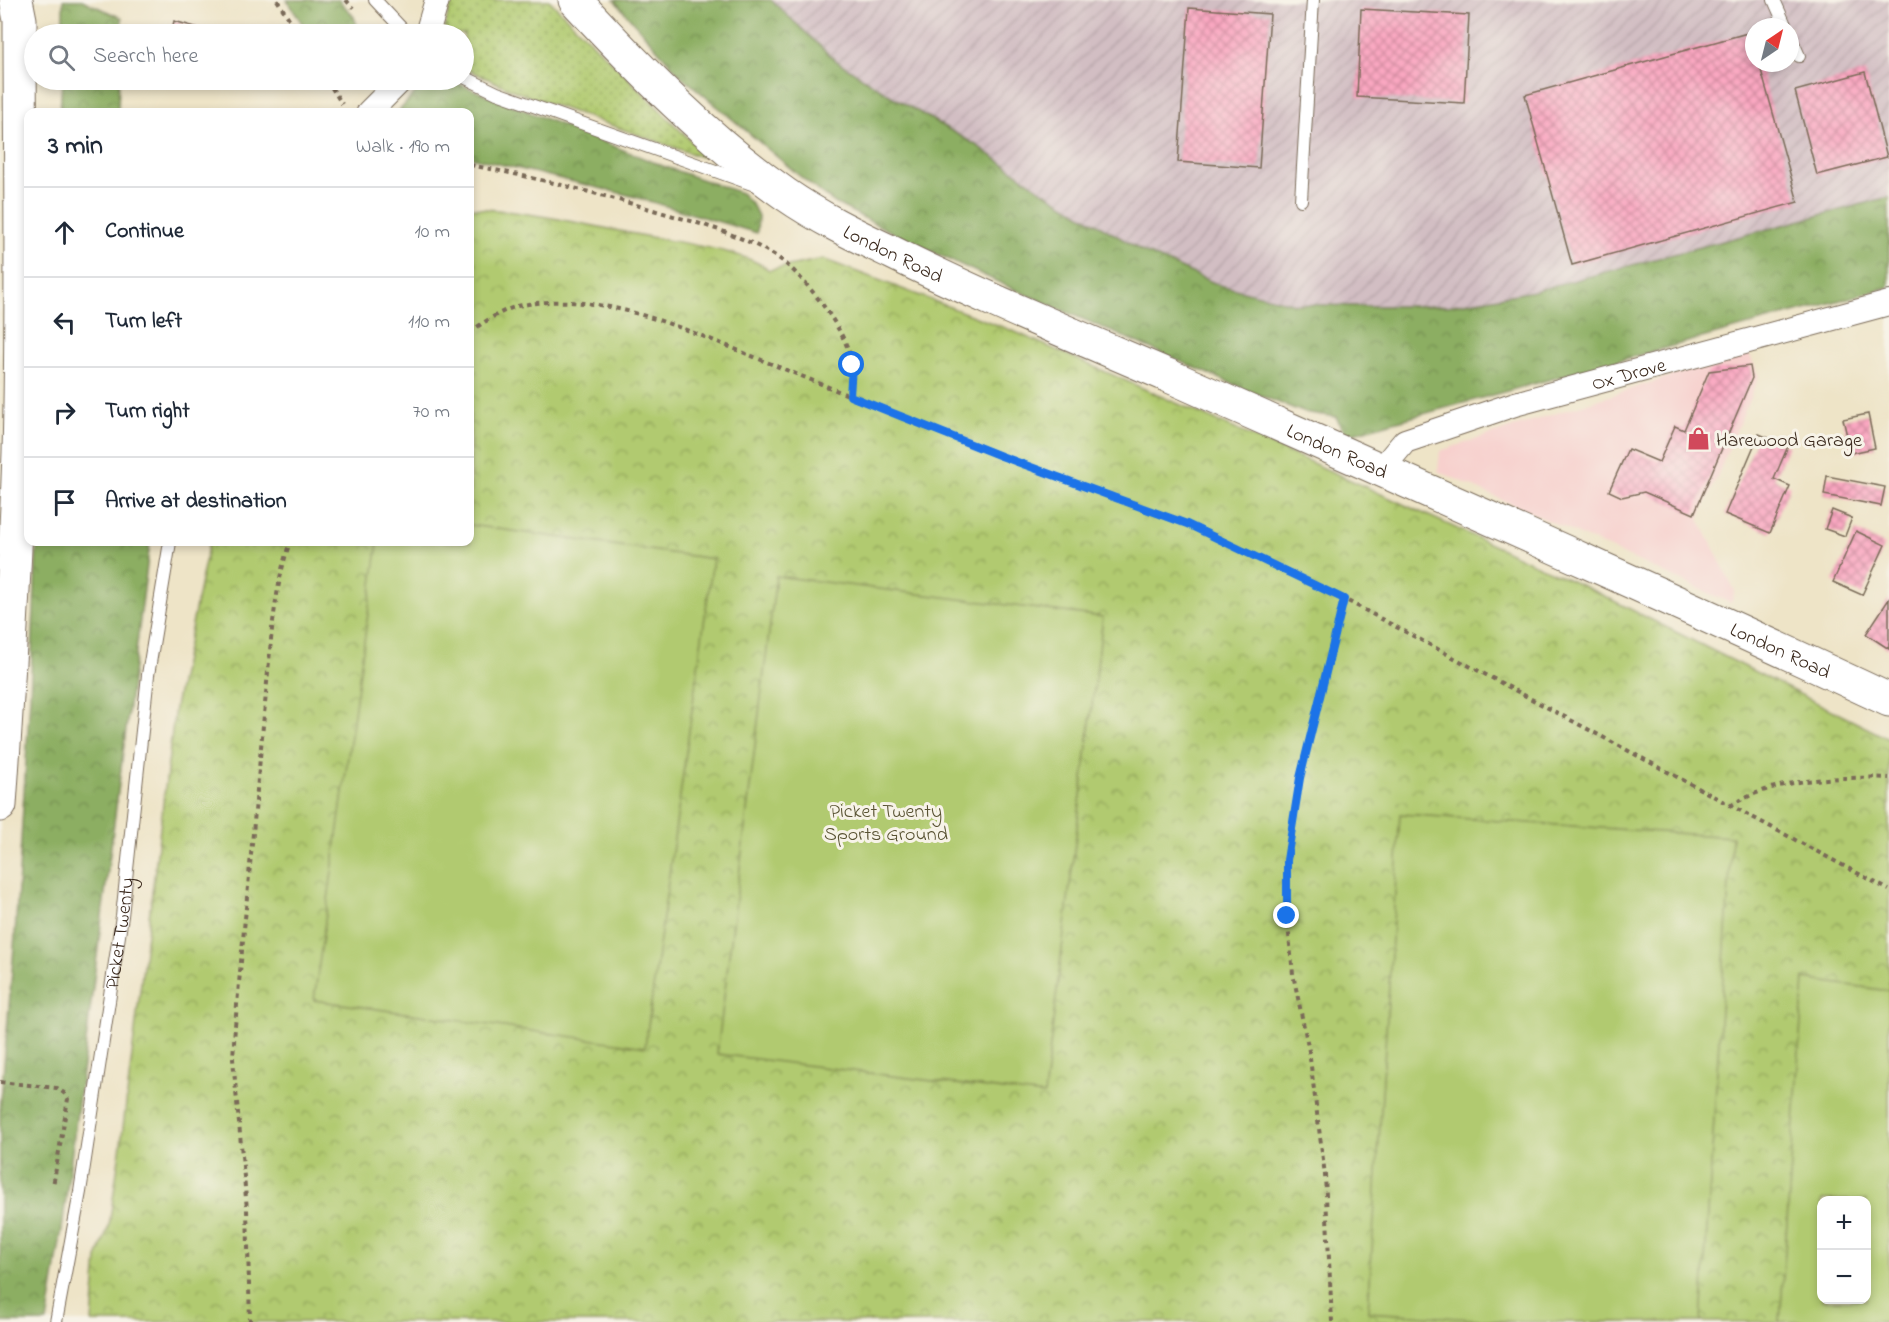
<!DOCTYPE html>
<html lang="en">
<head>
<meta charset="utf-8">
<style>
  :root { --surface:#fff; --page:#f6f6f7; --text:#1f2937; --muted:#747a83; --line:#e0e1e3 }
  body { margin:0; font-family:"Indie Flower",sans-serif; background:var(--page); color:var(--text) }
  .controls { position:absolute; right:18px; bottom:18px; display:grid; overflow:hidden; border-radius:12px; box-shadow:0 3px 9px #0003 }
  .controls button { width:54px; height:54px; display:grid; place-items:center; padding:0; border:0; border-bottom:2px solid var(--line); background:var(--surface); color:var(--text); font:30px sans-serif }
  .compass { position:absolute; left:1745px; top:18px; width:54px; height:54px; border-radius:50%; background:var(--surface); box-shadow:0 3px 9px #0003; rotate:35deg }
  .stop { position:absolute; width:18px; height:18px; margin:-14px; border:4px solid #1a73e8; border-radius:50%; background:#fff }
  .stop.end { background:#1a73e8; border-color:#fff; box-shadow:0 2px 6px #0008 }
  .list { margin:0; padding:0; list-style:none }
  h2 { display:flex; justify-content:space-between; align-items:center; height:78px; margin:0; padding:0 24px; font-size:26px }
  h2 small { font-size:20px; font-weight:400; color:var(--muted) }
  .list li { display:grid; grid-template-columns:39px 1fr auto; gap:18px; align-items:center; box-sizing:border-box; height:90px; padding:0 24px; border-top:2px solid var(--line) }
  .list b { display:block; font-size:22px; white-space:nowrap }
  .list em { font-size:20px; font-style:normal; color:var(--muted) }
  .icon { flex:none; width:33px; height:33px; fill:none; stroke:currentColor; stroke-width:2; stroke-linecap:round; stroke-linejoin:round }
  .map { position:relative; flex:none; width:1889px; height:1322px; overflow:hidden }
  .search { position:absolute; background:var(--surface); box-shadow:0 3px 9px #0003; left:24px; top:24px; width:450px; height:66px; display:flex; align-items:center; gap:15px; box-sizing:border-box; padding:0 21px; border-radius:33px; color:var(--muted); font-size:22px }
  .panel { position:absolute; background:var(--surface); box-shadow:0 3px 9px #0003; left:24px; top:108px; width:450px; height:438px; border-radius:12px }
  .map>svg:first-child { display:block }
  .built { fill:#f7d0cd }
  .industrial { fill:url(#industrial-furrows); fill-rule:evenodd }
  .grass { fill:url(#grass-dots); stroke:#767a46; stroke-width:1.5 }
  .forest { fill:url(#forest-crowns); stroke:#646c40; stroke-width:1.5 }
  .park { fill:url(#park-crowns); stroke:#767a46; stroke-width:1.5; fill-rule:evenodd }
  .garden { fill:#b1ca6f; stroke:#767a46; stroke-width:1.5; fill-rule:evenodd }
  .building { fill:url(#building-cross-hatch) }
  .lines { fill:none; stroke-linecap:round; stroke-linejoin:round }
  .service-casing { stroke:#7a6b59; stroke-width:14 }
  .minor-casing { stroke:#7a6b59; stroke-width:26 }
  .secondary-casing { stroke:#7a6b59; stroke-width:35 }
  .primary-casing { stroke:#7a6b59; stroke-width:35 }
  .path { stroke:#7a6b59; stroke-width:4; stroke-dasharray:4.5 4.5; stroke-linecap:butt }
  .service { stroke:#fff; stroke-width:12 }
  .minor { stroke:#fff; stroke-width:24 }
  .secondary { stroke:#fff; stroke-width:33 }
  .primary { stroke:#fff; stroke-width:33 }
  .route { stroke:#1a73e8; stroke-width:8 }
  .labels { text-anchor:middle; stroke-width:6; stroke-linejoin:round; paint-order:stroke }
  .street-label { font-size:20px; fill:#3b2a1e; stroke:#f7f3e8 }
  .poi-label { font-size:20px; fill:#3b2a1e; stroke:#f7f3e8; text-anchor:start }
  .park-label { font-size:20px; fill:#585232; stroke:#f7f3e8 }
</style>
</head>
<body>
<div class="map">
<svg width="1889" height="1322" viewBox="0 0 1889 1322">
  <defs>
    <pattern id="industrial-furrows" width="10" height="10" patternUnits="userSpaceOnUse" patternTransform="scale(1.5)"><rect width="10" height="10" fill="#d2bec3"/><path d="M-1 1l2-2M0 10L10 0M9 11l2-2" fill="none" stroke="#b5a3a7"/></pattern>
    <pattern id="grass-dots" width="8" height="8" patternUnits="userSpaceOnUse" patternTransform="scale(1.5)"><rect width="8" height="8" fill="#b1ca6f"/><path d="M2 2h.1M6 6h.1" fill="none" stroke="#91a45b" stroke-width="1.8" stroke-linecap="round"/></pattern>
    <pattern id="forest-crowns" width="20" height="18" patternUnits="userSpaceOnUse" patternTransform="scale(1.5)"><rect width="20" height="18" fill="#8cae62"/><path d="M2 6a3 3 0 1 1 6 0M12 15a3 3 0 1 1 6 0" fill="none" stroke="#748e50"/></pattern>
    <pattern id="park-crowns" width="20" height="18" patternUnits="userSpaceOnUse" patternTransform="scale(1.5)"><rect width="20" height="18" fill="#b1ca6f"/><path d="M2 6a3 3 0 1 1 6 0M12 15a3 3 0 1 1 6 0" fill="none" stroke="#91a45b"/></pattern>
    <pattern id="building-cross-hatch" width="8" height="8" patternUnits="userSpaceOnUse" patternTransform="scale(1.5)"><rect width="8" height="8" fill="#faa7c1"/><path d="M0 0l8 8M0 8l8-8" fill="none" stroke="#cc889c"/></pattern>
  </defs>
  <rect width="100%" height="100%" fill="#f7f3e8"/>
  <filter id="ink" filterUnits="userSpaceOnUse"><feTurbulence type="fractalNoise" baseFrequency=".0167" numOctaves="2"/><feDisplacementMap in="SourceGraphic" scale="12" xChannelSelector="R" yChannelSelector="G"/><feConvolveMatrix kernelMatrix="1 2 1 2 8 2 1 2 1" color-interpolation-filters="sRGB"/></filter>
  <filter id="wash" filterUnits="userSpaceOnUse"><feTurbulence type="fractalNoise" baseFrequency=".008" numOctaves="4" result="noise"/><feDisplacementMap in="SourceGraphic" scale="24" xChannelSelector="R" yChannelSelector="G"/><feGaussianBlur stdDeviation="1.35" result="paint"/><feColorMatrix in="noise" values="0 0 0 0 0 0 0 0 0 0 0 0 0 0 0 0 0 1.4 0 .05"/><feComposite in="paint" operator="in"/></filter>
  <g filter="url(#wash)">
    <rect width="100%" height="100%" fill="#eee4c7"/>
    <path class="built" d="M 1748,351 L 1759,376 L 1699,519 L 1735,591 L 1731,603 L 1438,471 L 1440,451 Z"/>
    <path class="industrial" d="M 674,0 L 1889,0 L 1889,231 L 1322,389 ZM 1754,27 L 1790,27 L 1790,63 L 1754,63 Z"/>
    <path class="grass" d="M 452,0 L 549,0 L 702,152 L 701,157 L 517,92 L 464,68 L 464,34 L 443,34 Z"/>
    <path class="forest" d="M 63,0 L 82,0 L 122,18 L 121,34 L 63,34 Z
      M 287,0 L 339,0 L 354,17 L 360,34 L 309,34 Z
      M 614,0 L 771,0 L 835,60 L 891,96 L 976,145 L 1044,192 L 1144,252 L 1219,285 L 1295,304 L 1353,306 L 1447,306 L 1534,291 L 1889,197 L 1889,287 L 1346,435 L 1336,417 L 1303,412 L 1251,392 L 1009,287 L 907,240 L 835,203 L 802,178 L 680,75 Z
      M 62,80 L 119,80 L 118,112 L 60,112 Z
      M 433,80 L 454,82 L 663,166 L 741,193 L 753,206 L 758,216 L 757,233 L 632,196 L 470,157 L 470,112 L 398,112 L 423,84 Z
      M 37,542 L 150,542 L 62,1229 L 47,1322 L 0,1322 L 0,1112 L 15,935 L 30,697 Z"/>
    <path class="park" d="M 470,208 C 530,211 591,226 650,237 C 681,243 746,251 769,270 L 823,259 L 1013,331 L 1337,474 L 1598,593 L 1889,739 L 1889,1322 L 92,1322 L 97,1258 L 109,1226 L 121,1144 L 175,707 L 209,542 L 470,542 ZM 1822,1200 L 1866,1200 L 1866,1300 L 1822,1300 Z"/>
    <path class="garden" d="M 470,525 L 713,559 L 645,1047 L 314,1000 L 378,542 L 470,542 Z
      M 776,576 L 1103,617 L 1044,1095 L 717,1054 Z
      M 1400,814 L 1732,837 L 1701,1322 L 1516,1322 L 1368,1312 Z
      M 1804,979 L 1889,991 L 1889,1322 L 1780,1322 ZM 1822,1200 L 1866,1200 L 1866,1300 L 1822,1300 Z"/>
    <g id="blocks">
      <path class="building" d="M 1189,8 L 1270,14 L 1259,168 L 1178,162 Z
        M 1361,9 L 1469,15 L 1464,103 L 1357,97 Z
        M 174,21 L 220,34 L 171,34 Z
        M 1751,32 L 1754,44 L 1754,63 L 1759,63 L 1798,202 L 1572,265 L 1525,95 Z
        M 1865,72 L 1887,157 L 1817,175 L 1795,91 Z
        M 1750,366 L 1752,378 L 1694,514 L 1644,492 L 1622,497 L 1609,491 L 1628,449 L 1659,462 L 1675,426 L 1684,430 L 1709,371 Z
        M 1868,414 L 1875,448 L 1851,453 L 1843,419 Z
        M 1759,434 L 1788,446 L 1774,479 L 1790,486 L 1770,533 L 1725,514 Z
        M 1827,476 L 1885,487 L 1881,506 L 1824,495 Z
        M 1832,510 L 1852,518 L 1845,536 L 1825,529 Z
        M 1856,531 L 1885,545 L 1862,595 L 1833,582 Z
        M 1889,599 L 1889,649 L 1866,634 Z"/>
    </g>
  </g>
  <g filter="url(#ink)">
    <use href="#blocks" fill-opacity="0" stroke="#7a6b59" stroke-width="1.5"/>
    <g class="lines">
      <defs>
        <g id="service">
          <path d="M 375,0 L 407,34"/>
          <path d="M 1774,0 L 1786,27"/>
          <path d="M 1790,36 L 1799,56"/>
          <path d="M 464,77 L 497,93 L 752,184"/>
          <path d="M 1301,200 L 1313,0"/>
          <path id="s1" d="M 56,1322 L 80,1192 L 122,916 L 148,675 L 170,542"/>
        </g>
        <g id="minor">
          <path d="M 427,34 L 437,0"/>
          <path d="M 369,112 L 401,80"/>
          <path id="s2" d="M 1385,471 L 1390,459 L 1405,441 L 1515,404 L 1889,303"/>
        </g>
        <g id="secondary">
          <path id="s3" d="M 575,0 C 640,70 707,139 785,194 C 818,217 855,235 891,252 C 981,297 1074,335 1167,375 C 1408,482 1650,588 1889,700"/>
        </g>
        <path id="primary" d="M 0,805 C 8,687 15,569 19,452 C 23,308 20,164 20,20 L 16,0"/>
      </defs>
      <use href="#service" class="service-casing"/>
      <use href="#minor" class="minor-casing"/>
      <use href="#secondary" class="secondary-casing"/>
      <use href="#primary" class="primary-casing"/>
      <path class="path" d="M 277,0 L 299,34
        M 346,0 L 353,8
        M 327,80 L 342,104
        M 470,165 C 534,177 597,193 660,212 C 698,223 739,234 774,255 C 802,272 848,332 852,364 C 854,374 851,386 850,396 L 1001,456 L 1187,524 L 1224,541 L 1344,599 L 1889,890
        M 470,332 C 484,322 500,311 518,306 C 592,290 667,322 735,349 C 773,365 812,380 850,396
        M 1730,806 C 1765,785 1802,780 1842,778 C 1858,778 1874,777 1889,778
        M 0,1082 L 57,1088 L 64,1093 L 68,1099 L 53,1186
        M 250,1322 L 247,1209 L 233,1059 L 235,1026 L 272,629 C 276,599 280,570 290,542
        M 1332,1322 L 1325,1175 L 1309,1051 L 1293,974 L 1287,916 L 1287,860 L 1300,778 L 1344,599"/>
      <use href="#service" class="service"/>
      <use href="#minor" class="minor"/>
      <use href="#secondary" class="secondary"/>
      <use href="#primary" class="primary"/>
    </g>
  </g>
  <g class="lines" filter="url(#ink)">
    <path class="route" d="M 852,365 L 850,396 L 1001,456 L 1187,524 L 1344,599 L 1300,778 L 1287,860 L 1287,916"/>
  </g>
  <defs>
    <symbol id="shop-bare" viewBox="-9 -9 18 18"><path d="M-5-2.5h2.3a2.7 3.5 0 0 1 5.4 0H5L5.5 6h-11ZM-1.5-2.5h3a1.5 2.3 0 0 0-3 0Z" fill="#d1495b" stroke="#f7f3e8" stroke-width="2.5" paint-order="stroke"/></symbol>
  </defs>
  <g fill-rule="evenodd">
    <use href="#shop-bare" x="1682" y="422" width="33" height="33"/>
  </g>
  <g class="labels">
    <g class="street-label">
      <text dy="7" stroke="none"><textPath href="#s3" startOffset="410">London Road</textPath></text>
      <text dy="7" stroke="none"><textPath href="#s2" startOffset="270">Ox Drove</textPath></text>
      <text dy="7" stroke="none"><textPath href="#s3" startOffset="896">London Road</textPath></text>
      <text dy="7" stroke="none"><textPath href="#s3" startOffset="1382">London Road</textPath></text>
      <text dy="7" stroke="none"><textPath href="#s1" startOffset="394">Picket Twenty</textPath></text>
    </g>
    <g class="poi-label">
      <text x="1716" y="446">Harewood Garage</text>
    </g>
    <g class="park-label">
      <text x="886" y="817">Picket Twenty<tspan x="886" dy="23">Sports Ground</tspan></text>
    </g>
  </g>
</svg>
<div class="controls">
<button>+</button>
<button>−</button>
</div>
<svg class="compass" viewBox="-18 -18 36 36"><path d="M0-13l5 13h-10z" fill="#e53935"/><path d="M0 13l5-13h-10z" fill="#747a83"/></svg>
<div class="stop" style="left:852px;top:365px"></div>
<div class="stop end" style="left:1287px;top:916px"></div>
<div class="search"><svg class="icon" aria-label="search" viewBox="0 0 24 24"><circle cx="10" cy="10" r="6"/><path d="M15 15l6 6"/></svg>Search here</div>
<section class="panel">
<h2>3 min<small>Walk · 190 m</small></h2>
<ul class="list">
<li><svg class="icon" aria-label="ahead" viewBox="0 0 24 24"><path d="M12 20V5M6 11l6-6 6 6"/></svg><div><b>Continue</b></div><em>10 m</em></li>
<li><svg class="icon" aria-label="left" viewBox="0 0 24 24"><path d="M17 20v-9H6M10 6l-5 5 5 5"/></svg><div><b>Turn left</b></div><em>110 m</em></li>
<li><svg class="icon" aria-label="right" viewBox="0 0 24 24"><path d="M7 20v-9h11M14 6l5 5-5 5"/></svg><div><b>Turn right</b></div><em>70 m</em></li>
<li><svg class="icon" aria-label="arrive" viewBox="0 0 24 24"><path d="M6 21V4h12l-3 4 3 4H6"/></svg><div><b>Arrive at destination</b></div></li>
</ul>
</section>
</div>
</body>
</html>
